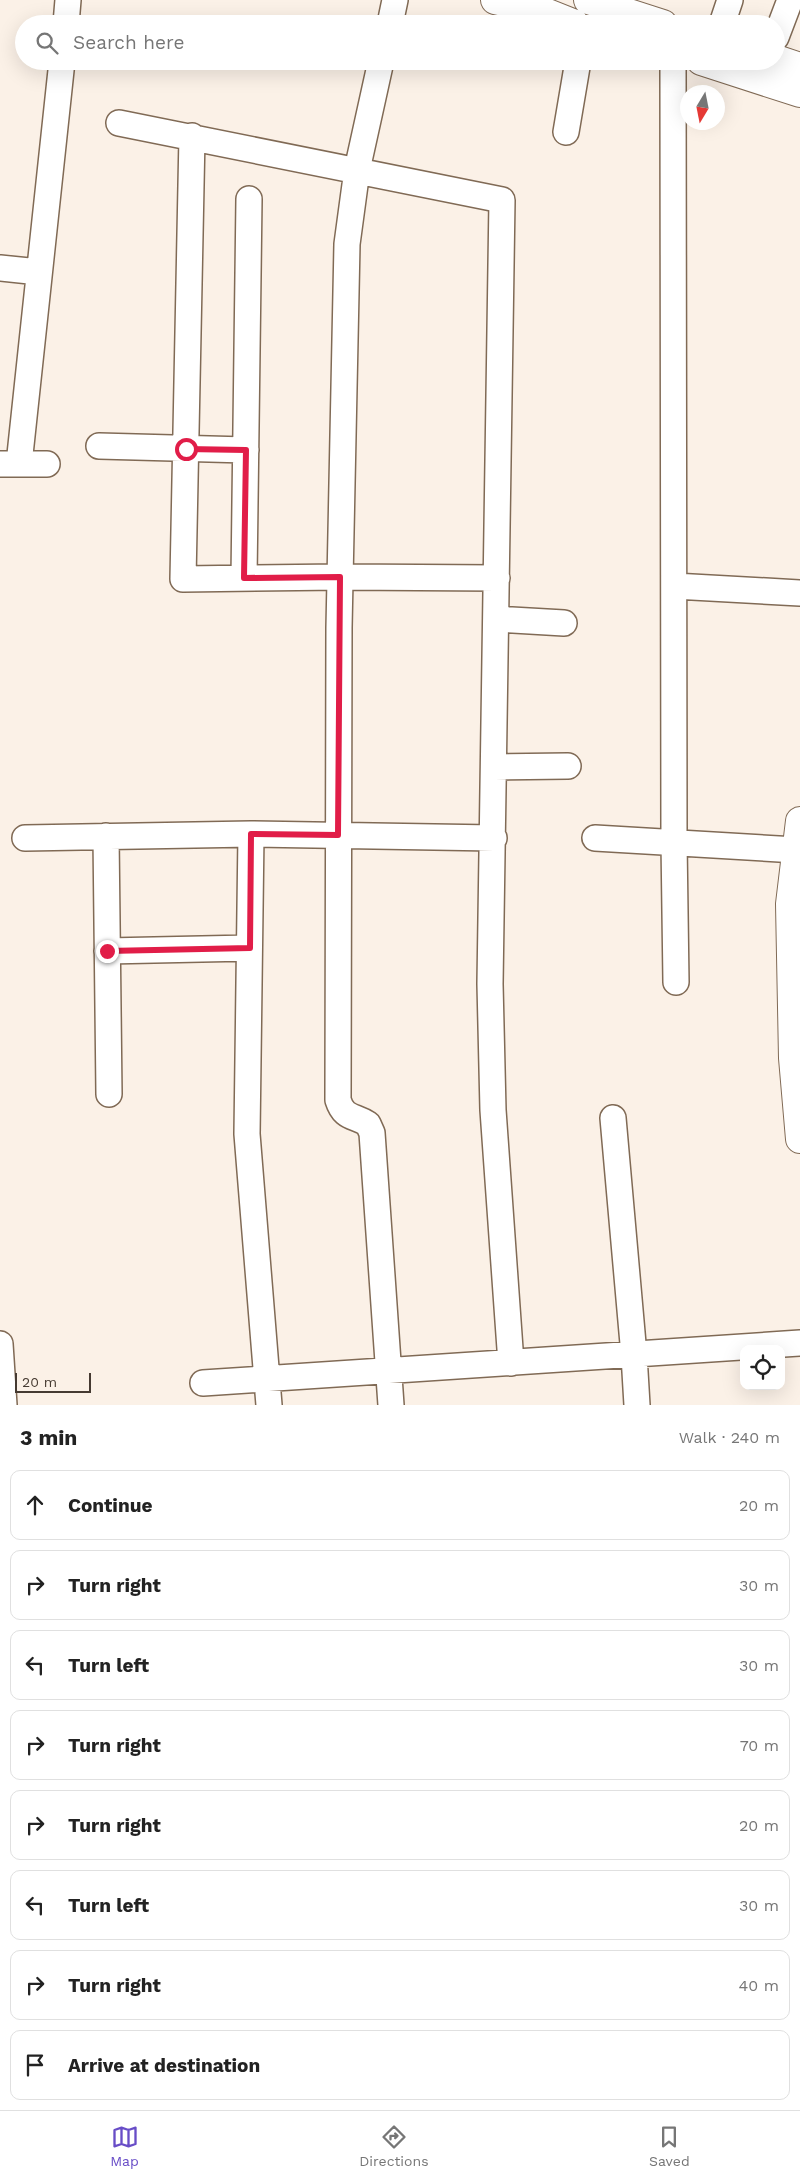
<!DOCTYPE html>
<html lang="en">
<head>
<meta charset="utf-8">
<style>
  :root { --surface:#fff; --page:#f6f6f6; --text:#222; --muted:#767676; --line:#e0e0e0; --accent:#684dc7 }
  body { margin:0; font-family:"Work Sans",sans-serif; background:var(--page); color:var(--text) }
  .controls { position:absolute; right:15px; bottom:15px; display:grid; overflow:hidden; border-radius:10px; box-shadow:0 5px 20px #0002 }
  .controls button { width:45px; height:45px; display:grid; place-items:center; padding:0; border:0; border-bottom:1px solid var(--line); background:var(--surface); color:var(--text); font:25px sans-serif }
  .compass { position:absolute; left:680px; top:85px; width:45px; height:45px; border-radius:50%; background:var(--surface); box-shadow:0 5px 20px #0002; rotate:190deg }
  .scale { position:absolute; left:15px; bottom:12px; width:76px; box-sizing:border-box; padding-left:5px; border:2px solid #453a31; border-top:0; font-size:14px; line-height:18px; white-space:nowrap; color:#453a31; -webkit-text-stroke:4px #fbf1e7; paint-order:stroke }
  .stop { position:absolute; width:15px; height:15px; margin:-11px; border:4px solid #e11d48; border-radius:50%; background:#fff }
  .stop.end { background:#e11d48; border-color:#fff; box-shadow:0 1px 5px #0008 }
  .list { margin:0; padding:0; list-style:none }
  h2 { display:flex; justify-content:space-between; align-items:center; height:65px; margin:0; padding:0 20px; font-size:21px }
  h2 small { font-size:16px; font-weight:400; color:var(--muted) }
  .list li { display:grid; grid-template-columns:32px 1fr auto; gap:15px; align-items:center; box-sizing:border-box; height:70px; margin:0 10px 10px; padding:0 10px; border:1px solid var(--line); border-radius:10px }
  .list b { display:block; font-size:19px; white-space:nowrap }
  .list em { font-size:16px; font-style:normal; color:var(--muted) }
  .icon { flex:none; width:28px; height:28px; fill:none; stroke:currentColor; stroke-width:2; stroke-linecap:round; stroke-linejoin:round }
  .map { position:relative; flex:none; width:800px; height:1405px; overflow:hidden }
  .search { position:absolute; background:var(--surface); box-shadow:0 5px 20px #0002; left:15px; right:15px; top:15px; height:55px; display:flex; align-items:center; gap:12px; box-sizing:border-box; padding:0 18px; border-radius:28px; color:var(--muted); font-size:19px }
  .sheet { height:705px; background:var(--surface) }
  nav { display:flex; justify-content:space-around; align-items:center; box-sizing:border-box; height:70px; border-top:1px solid var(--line); background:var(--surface); font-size:14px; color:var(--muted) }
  nav a { display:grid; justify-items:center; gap:2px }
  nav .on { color:var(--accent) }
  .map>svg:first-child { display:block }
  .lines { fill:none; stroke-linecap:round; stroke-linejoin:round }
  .street-casing { stroke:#806a55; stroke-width:28 }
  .secondary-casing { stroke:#806a55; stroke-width:30 }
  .street { stroke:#fff; stroke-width:25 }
  .secondary { stroke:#fff; stroke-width:28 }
  .route { stroke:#e11d48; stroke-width:6 }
</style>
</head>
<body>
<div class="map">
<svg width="800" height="1405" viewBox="0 0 800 1405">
  <rect width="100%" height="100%" fill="#fbf1e7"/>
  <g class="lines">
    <defs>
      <path id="street" d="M 66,24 L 68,0
        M 390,24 L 395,0
        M 722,24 L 730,0
        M 776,37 L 790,0
        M 381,61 L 357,170 L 347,244 L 339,628 L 338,1100 C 344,1119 354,1115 368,1124 L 372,1133 L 391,1405
        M 673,61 L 674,842 L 676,982
        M 119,123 L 502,200 L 490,984 L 493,1110 L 511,1363
        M 566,132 L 578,61
        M 192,136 L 183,579 L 340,577 L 497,578
        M 0,268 L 39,272
        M 99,446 L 246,450
        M 0,464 L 47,464
        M 19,464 L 62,61
        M 244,578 L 249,199
        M 674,586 L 800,593
        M 496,619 L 564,623
        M 495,767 L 568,766
        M 251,834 L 247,1134 L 269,1405
        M 106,836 L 109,1094
        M 25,838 L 251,834 L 494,838
        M 595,838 L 796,850
        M 107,951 L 249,948
        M 613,1118 L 634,1355 L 637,1405
        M 0,1344 L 4,1405
        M 203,1383 L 800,1343"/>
      <path id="secondary" d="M 495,0 L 540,10 L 575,24
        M 588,0 L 663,24
        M 776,59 L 800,67
        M 701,61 L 800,93
        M 800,821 L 790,904 L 793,1058 L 800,1139"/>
    </defs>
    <use href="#street" class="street-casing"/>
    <use href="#secondary" class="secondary-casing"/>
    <use href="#street" class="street"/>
    <use href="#secondary" class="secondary"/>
  </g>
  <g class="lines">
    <path class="route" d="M 107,951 L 250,948 L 251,834 L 338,835 L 340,577 L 244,578 L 246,450 L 186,449"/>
  </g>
</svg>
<div class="controls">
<button><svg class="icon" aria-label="locate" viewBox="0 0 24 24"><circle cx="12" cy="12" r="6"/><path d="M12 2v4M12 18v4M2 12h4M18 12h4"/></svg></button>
</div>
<svg class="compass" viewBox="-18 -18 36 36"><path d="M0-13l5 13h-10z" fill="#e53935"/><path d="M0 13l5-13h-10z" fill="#767676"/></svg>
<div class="scale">20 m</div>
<div class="stop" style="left:186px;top:449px"></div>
<div class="stop end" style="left:107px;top:951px"></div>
<div class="search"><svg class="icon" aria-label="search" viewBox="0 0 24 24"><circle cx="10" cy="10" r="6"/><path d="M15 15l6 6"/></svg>Search here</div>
</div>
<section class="sheet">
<h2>3 min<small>Walk · 240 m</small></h2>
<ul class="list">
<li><svg class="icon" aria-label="ahead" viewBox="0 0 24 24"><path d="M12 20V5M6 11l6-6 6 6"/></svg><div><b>Continue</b></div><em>20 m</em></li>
<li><svg class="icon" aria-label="right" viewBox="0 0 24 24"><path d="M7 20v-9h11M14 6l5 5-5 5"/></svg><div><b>Turn right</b></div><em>30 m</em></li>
<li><svg class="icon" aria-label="left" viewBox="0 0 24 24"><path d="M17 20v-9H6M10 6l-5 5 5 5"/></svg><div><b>Turn left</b></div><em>30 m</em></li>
<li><svg class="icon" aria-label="right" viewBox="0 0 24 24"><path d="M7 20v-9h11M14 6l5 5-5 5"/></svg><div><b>Turn right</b></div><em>70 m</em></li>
<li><svg class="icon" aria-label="right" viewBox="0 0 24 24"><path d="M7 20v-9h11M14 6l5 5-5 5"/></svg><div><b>Turn right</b></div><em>20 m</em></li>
<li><svg class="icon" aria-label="left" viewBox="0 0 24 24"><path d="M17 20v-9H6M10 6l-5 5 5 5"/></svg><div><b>Turn left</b></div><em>30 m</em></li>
<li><svg class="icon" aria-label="right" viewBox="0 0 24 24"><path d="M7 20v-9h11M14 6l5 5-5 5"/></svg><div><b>Turn right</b></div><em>40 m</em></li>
<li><svg class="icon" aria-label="arrive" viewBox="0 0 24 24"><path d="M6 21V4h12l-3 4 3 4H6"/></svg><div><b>Arrive at destination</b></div></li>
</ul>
</section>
<nav>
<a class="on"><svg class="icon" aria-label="map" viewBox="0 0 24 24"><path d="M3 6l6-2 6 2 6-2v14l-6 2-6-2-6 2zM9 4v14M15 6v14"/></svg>Map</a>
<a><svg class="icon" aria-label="directions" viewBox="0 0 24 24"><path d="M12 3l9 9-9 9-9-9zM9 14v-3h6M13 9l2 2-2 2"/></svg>Directions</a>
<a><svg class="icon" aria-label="saved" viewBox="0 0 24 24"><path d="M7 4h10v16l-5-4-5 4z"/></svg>Saved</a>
</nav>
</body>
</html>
